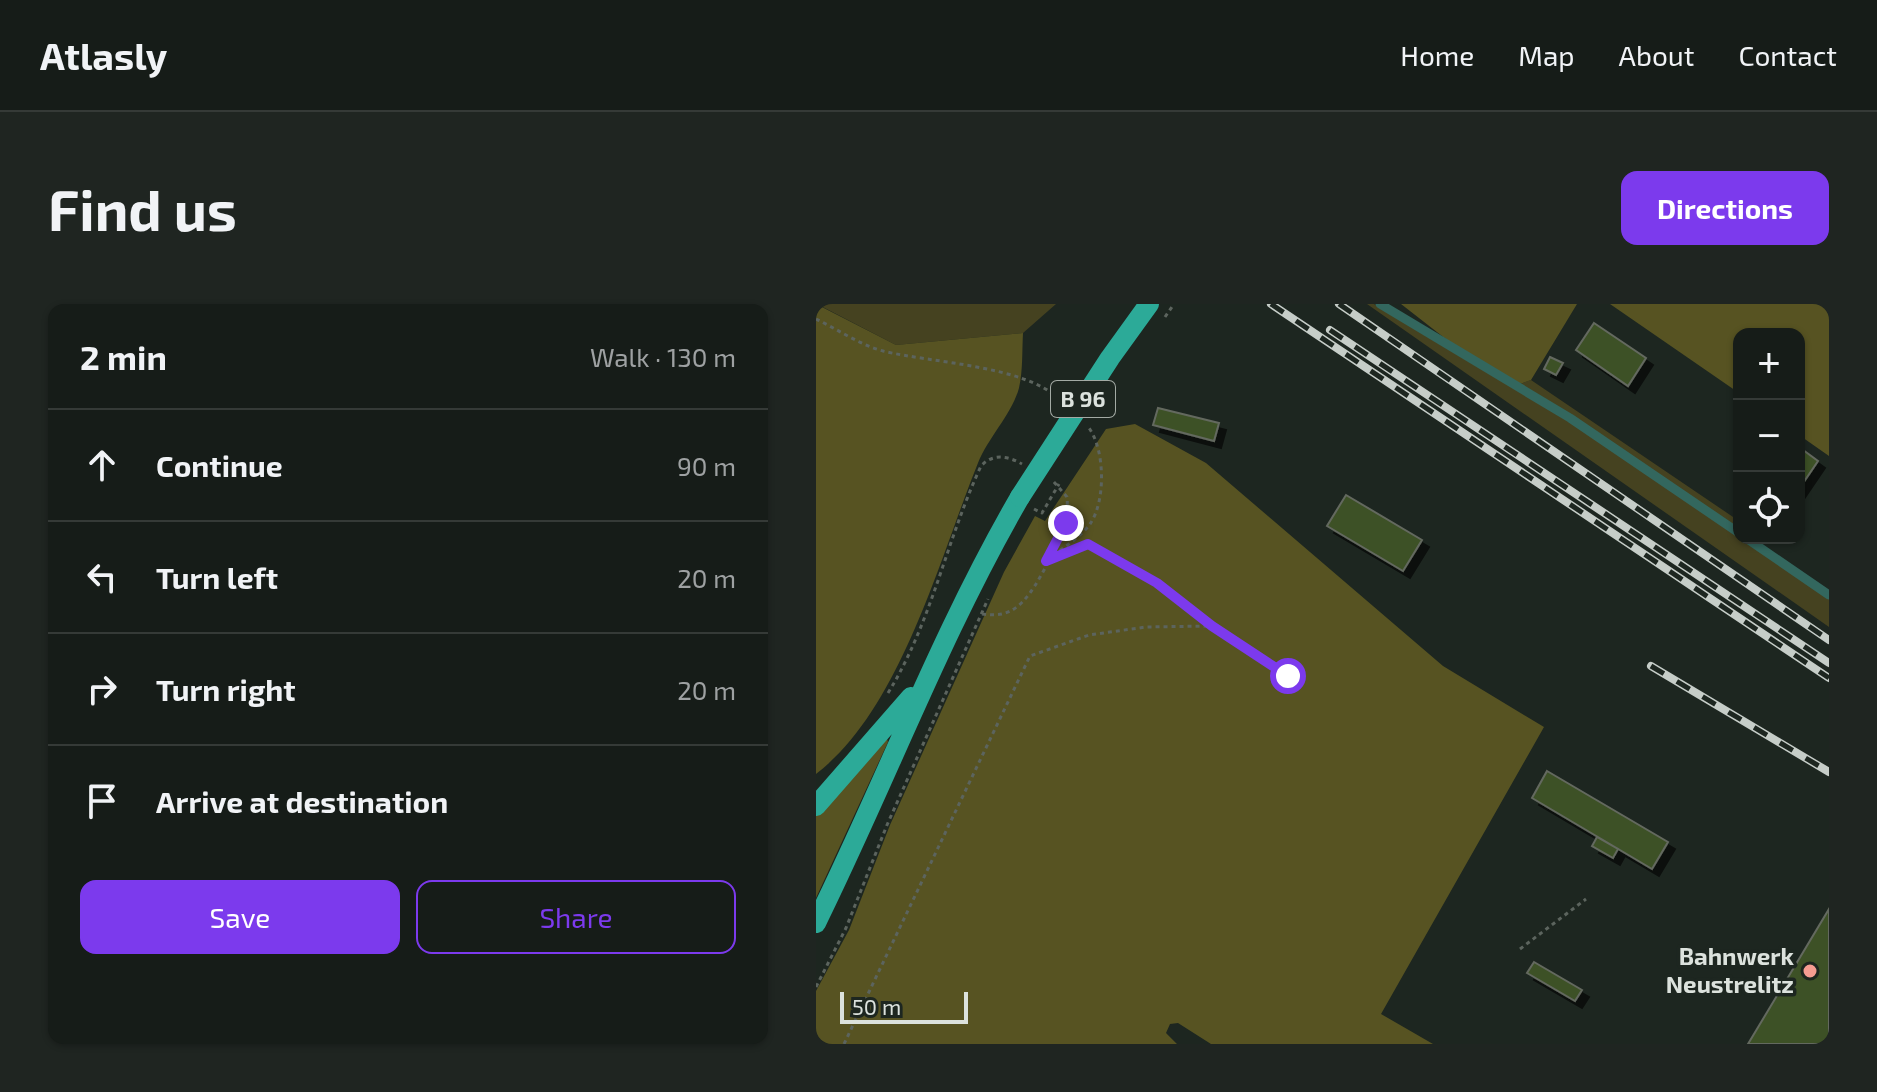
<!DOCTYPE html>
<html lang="en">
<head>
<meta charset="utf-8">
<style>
  :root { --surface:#161c18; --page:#1f2521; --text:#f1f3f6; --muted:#9ea1a2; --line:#353a37; --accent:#7c3aed }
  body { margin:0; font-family:"Exo 2",sans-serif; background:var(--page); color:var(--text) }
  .controls { position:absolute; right:24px; top:24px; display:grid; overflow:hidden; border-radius:16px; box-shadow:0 2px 6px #0004 }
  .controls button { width:72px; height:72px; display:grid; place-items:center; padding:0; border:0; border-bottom:2px solid var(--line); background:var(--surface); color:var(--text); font:40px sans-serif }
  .scale { position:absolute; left:24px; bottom:20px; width:128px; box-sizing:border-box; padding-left:8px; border:4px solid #dce2dd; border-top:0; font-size:22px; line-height:28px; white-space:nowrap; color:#dce2dd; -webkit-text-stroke:6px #1d2620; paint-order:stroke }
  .stop { position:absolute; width:24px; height:24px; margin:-18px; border:6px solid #7c3aed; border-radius:50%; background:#fff }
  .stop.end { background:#7c3aed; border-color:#fff; box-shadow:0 2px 8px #0008 }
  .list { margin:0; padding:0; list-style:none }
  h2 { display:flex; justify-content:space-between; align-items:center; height:104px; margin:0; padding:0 32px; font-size:34px }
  h2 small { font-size:26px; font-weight:400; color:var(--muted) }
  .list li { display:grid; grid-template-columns:52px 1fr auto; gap:24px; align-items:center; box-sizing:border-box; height:112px; padding:0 32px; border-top:2px solid var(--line) }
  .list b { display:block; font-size:30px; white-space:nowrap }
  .list em { font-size:26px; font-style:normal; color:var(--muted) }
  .actions { display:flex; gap:16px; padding:24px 32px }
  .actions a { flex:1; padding:18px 0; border:2px solid var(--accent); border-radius:16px; text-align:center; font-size:28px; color:var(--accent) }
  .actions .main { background:var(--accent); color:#fff }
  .icon { flex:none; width:44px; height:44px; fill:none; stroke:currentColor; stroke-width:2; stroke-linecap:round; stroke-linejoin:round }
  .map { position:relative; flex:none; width:1013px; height:740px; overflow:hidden; border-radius:16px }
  header { display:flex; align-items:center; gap:48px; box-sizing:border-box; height:112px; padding:0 40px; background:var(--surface); border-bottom:2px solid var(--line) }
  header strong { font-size:38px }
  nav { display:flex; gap:44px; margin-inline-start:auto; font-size:28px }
  .intro { display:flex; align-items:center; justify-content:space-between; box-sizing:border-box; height:192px; padding:0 48px }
  h1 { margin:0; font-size:56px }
  .button { padding:20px 36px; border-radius:16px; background:var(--accent); color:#fff; font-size:28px; font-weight:700 }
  main { display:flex; gap:48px; padding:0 48px }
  aside { flex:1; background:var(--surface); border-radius:16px; box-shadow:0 2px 6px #0004 }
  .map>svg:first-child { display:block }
  .green { fill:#454220 }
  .forest { fill:#575322 }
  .building { fill:#3d5127; stroke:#64695f; stroke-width:2; filter:url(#shadow) }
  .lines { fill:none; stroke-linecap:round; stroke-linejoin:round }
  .path { stroke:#5c645e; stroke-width:3; stroke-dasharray:4 4; stroke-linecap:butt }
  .service { stroke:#33675e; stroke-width:9 }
  .primary { stroke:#2caa98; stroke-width:20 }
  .rail-casing { stroke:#c6cdc8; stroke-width:8 }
  .rail { stroke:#1d2620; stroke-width:5; stroke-dasharray:15; stroke-linecap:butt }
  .path-bridge { stroke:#5c645e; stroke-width:3; stroke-dasharray:4 4; stroke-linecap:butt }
  .primary-bridge { stroke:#2caa98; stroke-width:20 }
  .route { stroke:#7c3aed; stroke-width:10 }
  .poi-dot { fill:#f59c91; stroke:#1d2620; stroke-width:3 }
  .labels { text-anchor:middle; stroke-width:7; stroke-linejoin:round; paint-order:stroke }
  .shield { fill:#1d2620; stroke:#a3aaa4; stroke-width:2 }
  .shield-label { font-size:22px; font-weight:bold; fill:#dce2dd }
  .poi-label { font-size:24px; font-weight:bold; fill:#dce2dd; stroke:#1d2620; text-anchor:end }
</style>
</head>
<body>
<header>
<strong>Atlasly</strong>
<nav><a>Home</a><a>Map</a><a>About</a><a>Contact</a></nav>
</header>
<div class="intro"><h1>Find us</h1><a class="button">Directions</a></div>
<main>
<aside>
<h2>2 min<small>Walk · 130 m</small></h2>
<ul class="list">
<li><svg class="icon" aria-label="ahead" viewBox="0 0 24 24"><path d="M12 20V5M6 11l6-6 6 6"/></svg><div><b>Continue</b></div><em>90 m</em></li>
<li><svg class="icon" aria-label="left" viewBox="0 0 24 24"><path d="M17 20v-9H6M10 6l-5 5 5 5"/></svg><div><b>Turn left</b></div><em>20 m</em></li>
<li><svg class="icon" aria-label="right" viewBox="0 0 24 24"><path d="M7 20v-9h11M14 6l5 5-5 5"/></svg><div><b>Turn right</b></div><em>20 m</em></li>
<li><svg class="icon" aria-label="arrive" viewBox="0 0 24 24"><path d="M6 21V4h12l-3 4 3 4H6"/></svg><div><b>Arrive at destination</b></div></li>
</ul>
<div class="actions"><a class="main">Save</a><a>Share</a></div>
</aside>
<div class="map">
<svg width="1013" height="740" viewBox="0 0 1013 740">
  <defs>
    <filter id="shadow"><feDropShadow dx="7" dy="7" stdDeviation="0" flood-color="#0009"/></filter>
  </defs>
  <rect width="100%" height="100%" fill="#1d2620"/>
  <path class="green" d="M 1,0 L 240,0 L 207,29 L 80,41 Z
    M 551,0 L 558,0 L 753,117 L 1013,295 L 1013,323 Z
    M 715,76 L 923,217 L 923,226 L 704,80 Z"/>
  <path class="forest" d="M 0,0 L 80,41 L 207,29 C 206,47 207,67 203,84 C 196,110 172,134 162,159 C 123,255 85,405 0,470 Z
    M 585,0 L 761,0 L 715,76 L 704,80 L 635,39 Z
    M 794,0 L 1013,0 L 1013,152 L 983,131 L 983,30 L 923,30 L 923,89 Z
    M 319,120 L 390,159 L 627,362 L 728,423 L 565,710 L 617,740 L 395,740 L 362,719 L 354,720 L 350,729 L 361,740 L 0,740 L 0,687 L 33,626 L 74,521 L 188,268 L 219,212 L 229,217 L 290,125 Z
    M 70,431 L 72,438 L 0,594 L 0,509 Z"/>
  <path class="building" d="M 778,19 L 830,54 L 812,82 L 760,46 Z
    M 734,53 L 747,59 L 740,71 L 728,65 Z
    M 342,104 L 403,119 L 398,137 L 337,121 Z
    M 983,143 L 1002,157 L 983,185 Z
    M 530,191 L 606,236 L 587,267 L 511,222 Z
    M 731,467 L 852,538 L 836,565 L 716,494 Z
    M 781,533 L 802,545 L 797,554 L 776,542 Z
    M 1013,605 L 1013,740 L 932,740 Z
    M 718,658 L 766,686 L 759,697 L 711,669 Z"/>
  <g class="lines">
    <path class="path" d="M 0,15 C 21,25 44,41 67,47 C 115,59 209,61 244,96
      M 218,205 L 226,209 L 243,180
      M 231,256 C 245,245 264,234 274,220 C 290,197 289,146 273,124
      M 233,256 L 272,240 L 341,279 L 394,321
      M 166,310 C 180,312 191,311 202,302 C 222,287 255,217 251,193 L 237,177
      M 72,389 C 116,318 130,237 165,162 C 177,149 192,152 206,160
      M 704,645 L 770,595
      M 0,683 L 30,624 L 71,521 L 172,295
      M 28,740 L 214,352 L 273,331 L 330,323 L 396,322 L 472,372"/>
    <path class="service" d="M 564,0 L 754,114 L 923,229
      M 930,234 L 1013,291"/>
    <path class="primary" d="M 0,502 L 95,393
      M 0,619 C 70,477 125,329 204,193"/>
    <defs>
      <path id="rail" d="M 455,0 L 1013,374
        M 523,0 L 1013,336
        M 514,26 L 1013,359
        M 835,362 L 1013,468"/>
    </defs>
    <use href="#rail" class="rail-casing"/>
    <use href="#rail" class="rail"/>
    <path class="path-bridge" d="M 349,13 L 358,0"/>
    <path class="primary-bridge" d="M 204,193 L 294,54 L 333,0"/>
  </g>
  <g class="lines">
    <path class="route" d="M 250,219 L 230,257 L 272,240 L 341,279 L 396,322 L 472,372"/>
  </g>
  <circle class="poi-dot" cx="994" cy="667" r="8"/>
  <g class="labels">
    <rect class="shield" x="235" y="77" width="64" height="36" rx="6"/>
    <g class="shield-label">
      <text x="267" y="103">B 96</text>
    </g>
    <g class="poi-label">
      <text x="978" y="661">Bahnwerk<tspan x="978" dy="28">Neustrelitz</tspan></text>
    </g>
  </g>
</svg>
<div class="controls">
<button>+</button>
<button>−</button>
<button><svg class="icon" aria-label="locate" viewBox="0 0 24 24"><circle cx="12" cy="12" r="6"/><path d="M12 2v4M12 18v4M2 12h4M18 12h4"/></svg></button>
</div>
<div class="scale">50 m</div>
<div class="stop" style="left:472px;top:372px"></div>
<div class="stop end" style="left:250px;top:219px"></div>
</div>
</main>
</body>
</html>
